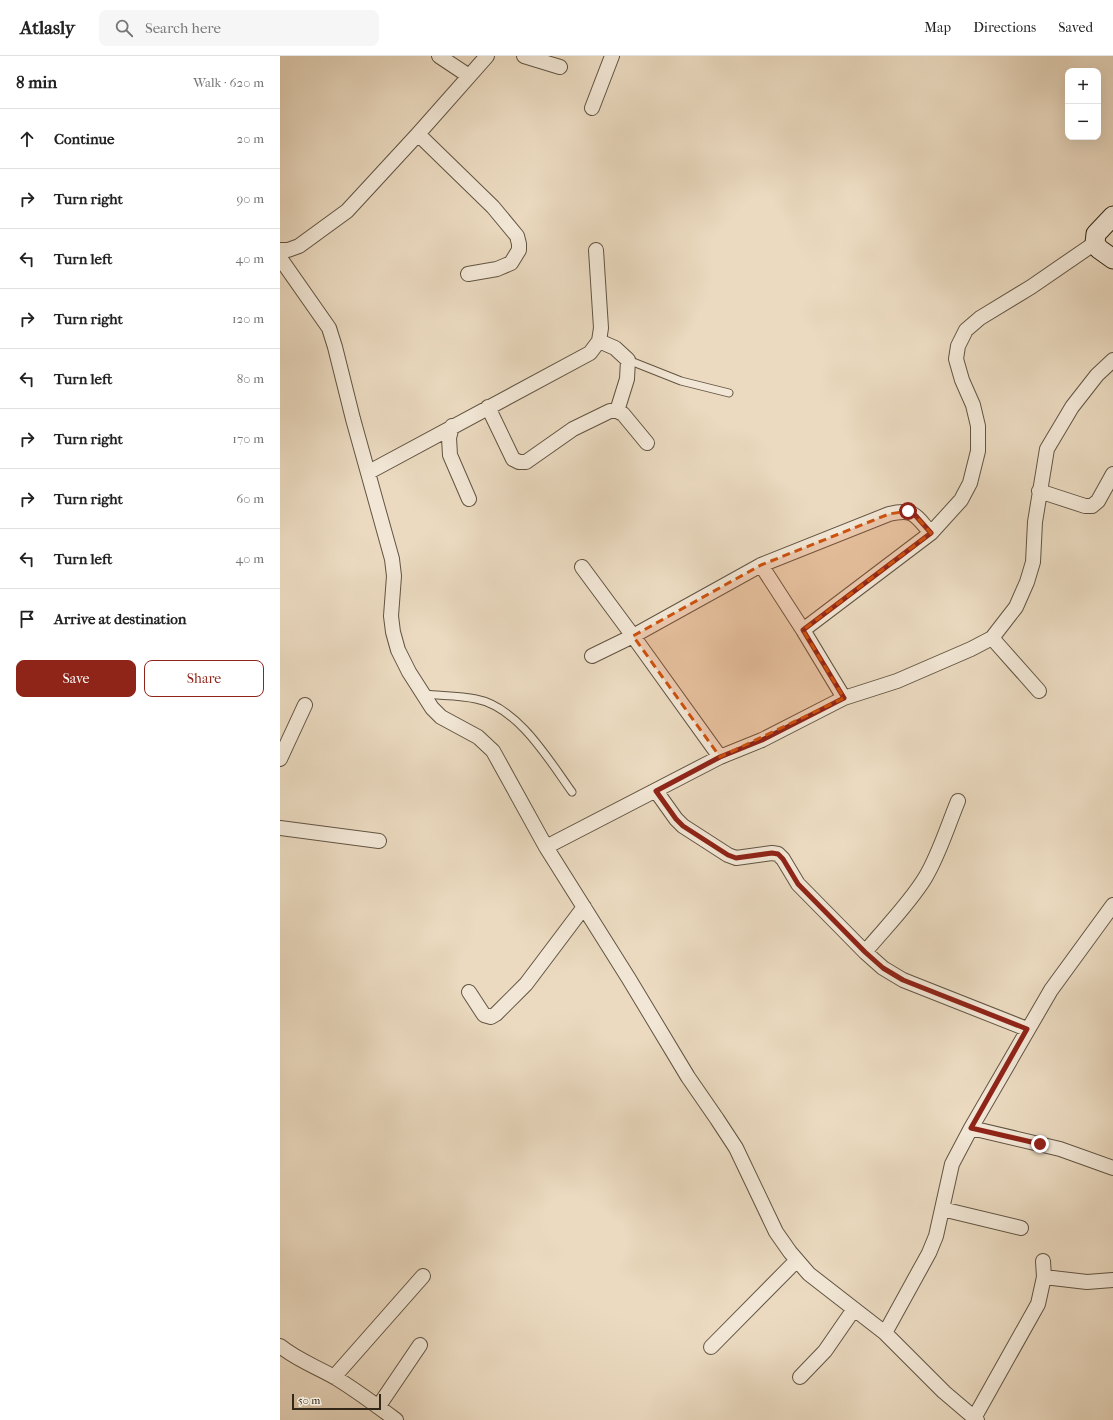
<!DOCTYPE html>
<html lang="en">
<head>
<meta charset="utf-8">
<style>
  :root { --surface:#fff; --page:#f6f6f6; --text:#222; --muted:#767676; --line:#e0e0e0; --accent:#8f2418 }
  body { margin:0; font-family:"IM FELL French Canon",serif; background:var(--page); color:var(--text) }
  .controls { position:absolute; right:12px; top:12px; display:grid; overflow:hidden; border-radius:8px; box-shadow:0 4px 16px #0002 }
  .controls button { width:36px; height:36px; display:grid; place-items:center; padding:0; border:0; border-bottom:1px solid var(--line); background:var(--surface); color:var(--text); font:20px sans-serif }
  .scale { position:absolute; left:12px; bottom:10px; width:89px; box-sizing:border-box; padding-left:4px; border:2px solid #332718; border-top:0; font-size:11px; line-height:14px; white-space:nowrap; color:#332718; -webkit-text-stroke:3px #f2e7d6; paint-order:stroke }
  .stop { position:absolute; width:12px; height:12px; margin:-9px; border:3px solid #8f2418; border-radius:50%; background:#fff }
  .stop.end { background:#8f2418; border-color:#fff; box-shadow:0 1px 4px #0008 }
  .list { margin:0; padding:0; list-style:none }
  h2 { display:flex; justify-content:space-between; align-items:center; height:52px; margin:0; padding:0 16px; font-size:17px }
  h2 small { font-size:13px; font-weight:400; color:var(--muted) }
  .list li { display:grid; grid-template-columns:26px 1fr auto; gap:12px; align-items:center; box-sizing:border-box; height:60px; padding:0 16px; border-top:1px solid var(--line) }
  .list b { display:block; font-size:15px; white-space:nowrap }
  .list em { font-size:13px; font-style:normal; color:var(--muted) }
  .actions { display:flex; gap:8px; padding:12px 16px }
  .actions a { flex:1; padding:9px 0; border:1px solid var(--accent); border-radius:8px; text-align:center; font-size:14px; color:var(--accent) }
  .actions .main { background:var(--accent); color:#fff }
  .icon { flex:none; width:22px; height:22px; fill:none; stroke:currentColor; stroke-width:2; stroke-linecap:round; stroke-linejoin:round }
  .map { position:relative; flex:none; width:833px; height:1364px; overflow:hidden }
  header { display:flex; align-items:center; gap:24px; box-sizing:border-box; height:56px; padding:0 20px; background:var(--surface); border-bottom:1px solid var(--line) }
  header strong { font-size:19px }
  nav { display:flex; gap:22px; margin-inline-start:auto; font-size:14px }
  .search { width:280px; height:36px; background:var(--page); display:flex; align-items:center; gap:10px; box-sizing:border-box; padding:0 14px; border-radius:8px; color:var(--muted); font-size:15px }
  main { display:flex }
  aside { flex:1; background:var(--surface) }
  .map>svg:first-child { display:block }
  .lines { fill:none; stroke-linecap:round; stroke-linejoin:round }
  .lane-casing { stroke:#615442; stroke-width:9 }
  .street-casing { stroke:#615442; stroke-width:16 }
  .secondary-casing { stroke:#332718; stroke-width:21 }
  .lane { stroke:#f2e7d6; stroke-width:7 }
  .street { stroke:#f2e7d6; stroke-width:14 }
  .secondary { stroke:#f2e7d6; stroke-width:19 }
  .route { stroke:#8f2418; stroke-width:5 }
  .marked { fill:#cd520e; fill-opacity:0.2; stroke:#cd520e; stroke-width:3; stroke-dasharray:8 5; stroke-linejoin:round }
</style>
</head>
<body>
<header>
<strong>Atlasly</strong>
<div class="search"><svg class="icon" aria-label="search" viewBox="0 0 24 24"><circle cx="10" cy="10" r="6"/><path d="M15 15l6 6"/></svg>Search here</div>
<nav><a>Map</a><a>Directions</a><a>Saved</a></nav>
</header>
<main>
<aside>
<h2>8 min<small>Walk · 620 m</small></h2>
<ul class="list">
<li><svg class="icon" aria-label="ahead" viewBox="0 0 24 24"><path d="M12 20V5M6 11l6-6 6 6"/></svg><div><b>Continue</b></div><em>20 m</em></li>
<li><svg class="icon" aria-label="right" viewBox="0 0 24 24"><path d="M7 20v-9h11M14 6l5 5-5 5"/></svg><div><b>Turn right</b></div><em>90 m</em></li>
<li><svg class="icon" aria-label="left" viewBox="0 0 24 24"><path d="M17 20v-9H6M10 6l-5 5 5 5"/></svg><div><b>Turn left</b></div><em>40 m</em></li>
<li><svg class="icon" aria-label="right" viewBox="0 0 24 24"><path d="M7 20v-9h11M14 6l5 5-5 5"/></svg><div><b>Turn right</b></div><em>120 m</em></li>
<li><svg class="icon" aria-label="left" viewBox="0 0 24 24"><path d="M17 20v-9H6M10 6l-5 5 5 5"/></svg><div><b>Turn left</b></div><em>80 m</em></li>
<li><svg class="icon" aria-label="right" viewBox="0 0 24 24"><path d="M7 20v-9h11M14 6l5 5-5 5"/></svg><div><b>Turn right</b></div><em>170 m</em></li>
<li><svg class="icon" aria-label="right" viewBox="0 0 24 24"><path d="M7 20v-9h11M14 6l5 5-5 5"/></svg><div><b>Turn right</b></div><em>60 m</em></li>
<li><svg class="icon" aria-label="left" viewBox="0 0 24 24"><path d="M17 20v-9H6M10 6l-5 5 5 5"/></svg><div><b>Turn left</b></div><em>40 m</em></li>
<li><svg class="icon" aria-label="arrive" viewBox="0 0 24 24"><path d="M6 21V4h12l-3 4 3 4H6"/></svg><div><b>Arrive at destination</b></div></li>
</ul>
<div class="actions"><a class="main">Save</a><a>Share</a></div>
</aside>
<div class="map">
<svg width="833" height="1364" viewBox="0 0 833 1364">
  <rect width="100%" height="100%" fill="#ebdac0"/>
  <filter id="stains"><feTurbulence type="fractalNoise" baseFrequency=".005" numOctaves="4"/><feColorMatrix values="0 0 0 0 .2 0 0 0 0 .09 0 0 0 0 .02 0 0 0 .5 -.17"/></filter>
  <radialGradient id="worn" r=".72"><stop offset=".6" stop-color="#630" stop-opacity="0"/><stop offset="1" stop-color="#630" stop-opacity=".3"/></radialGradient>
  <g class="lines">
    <defs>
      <path id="lane" d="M 348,304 L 401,325 L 449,337
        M 144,638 C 161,640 179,639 196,643 C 238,651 269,704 292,736"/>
      <path id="street" d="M 159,0 L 189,20
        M 244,0 L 280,11
        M 312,52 L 332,0
        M 138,78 L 213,151 L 237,180 L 239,188 L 239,194 L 231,207 L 217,213 L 188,218
        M 0,194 L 8,194 L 19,190 L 67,155 L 138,78 L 207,0
        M 0,202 L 49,272 L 55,291 L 73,363 L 112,503 L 114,520 L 111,560 L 113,576 L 118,594 L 129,616 L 152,652 L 161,661 L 198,681 L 213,695 L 266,791 L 349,923 L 408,1021 L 437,1063 L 456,1092 L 496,1176 L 510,1196 L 529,1218 L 605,1277 L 664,1336 L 697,1364
        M 319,285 L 335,292 L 348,304 L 347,323 L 337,355
        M 208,351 L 233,403 L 239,406 L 246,406 L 293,373 L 330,355 L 337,355 L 343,358 L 367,387
        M 172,370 L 169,382 L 170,399 L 189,443
        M 89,416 L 310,297 L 319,285 L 321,272 L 316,194
        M 759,435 L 805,450 L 812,450 L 818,445 L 833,418
        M 481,509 L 523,574 L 564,642
        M 302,511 L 353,580 L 440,701
        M 523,574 L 651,477 L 681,444 L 690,427 L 698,395 L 698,370 L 693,349 L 682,324 L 676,303 L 678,290 L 686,274 L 700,262 L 751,231 L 815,187
        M 712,582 L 759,635
        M 312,600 L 353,580 L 481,509 L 609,458 C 634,452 635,459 651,477
        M 0,703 L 25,649
        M 376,735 L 396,763 L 403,770 L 448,799 L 456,802 L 492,797 L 498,798 L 503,803 L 518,828 L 585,896 L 603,912 L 623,924 L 747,973
        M 0,772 L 99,785
        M 266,791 L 440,701 L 482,684 L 564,642 L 617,625 L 691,593 L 712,582 L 736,551 L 747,526 L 753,506 L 755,466 L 767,393 L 792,351 L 817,319 L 833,304
        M 585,896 C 605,872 629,848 645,822 C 659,799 668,769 678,745
        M 189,936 L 204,959 L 211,961 L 216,958 L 246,928 L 304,851
        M 691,1072 L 780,1093 L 833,1112
        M 662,1153 L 741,1172
        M 764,1221 L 807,1226 L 833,1224
        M 605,1277 L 649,1197 L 656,1180 L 672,1108 L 691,1072 L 771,934 L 833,849
        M 0,1290 C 17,1304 37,1311 56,1322 C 77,1335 96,1349 116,1364
        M 431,1291 L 517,1204
        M 54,1321 L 143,1220
        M 520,1321 L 545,1295 L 574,1253
        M 98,1351 L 140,1289
        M 693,1364 L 758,1248 L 764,1221 L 763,1205"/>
      <path id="secondary" d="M 833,160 L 816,178 L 815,187 L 819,193 L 833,203"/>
    </defs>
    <use href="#lane" class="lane-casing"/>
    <use href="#street" class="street-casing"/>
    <use href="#secondary" class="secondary-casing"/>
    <use href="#lane" class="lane"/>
    <use href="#street" class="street"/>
    <use href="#secondary" class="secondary"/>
  </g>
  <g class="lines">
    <path class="route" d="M 628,455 L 635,459 L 651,477 L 523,574 L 564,642 L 482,684 L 440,701 L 376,735 L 396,763 L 403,770 L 448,799 L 456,802 L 492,797 L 498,798 L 503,803 L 518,828 L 585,896 L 603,912 L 623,924 L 747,973 L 691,1072 L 760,1088"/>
  </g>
  <path class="marked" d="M 628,455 L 635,459 L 651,477 L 523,574 L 564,642 L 440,701 L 353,580 L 481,509 L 609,458 Z"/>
  <rect width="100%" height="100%" filter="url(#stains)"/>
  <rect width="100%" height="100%" fill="url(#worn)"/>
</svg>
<div class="controls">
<button>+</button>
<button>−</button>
</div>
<div class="scale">50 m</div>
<div class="stop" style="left:628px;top:455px"></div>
<div class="stop end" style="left:760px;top:1088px"></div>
</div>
</main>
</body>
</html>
